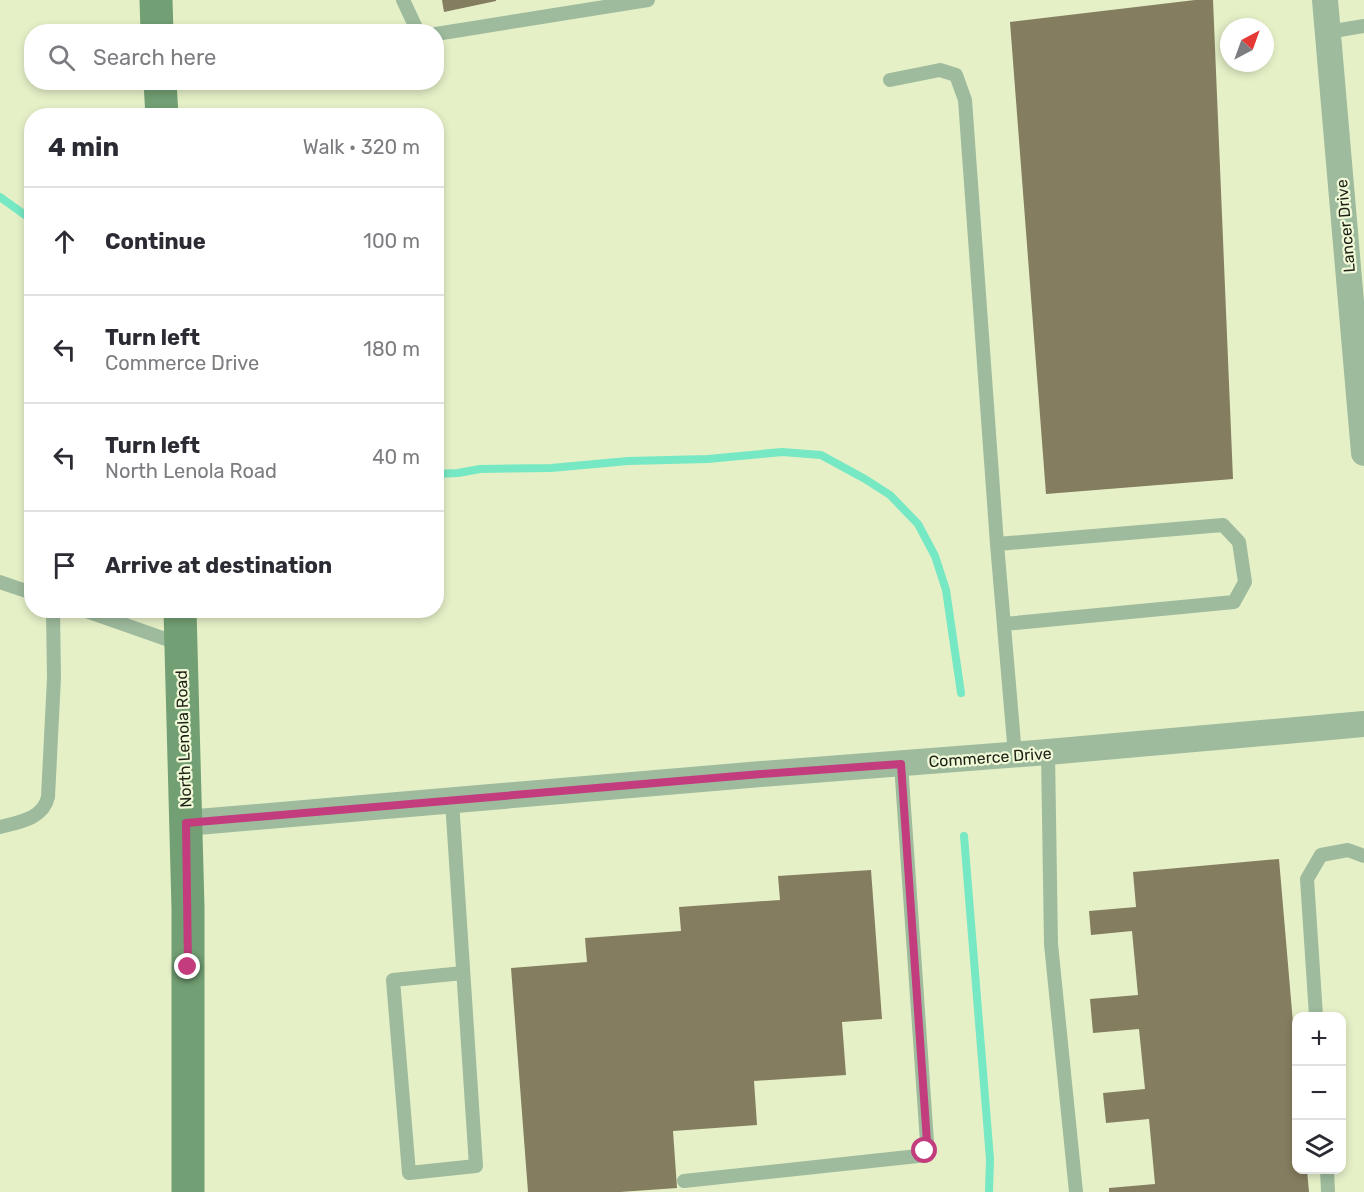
<!DOCTYPE html>
<html lang="en">
<head>
<meta charset="utf-8">
<style>
  :root { --surface:#fff; --page:#f7f7f7; --text:#2b2b33; --muted:#7c7c81; --line:#e1e1e2 }
  body { margin:0; font-family:Rubik,sans-serif; background:var(--page); color:var(--text) }
  .controls { position:absolute; right:18px; bottom:18px; display:grid; overflow:hidden; border-radius:12px; box-shadow:0 3px 9px #0003 }
  .controls button { width:54px; height:54px; display:grid; place-items:center; padding:0; border:0; border-bottom:2px solid var(--line); background:var(--surface); color:var(--text); font:30px sans-serif }
  .compass { position:absolute; left:1220px; top:18px; width:54px; height:54px; border-radius:50%; background:var(--surface); box-shadow:0 3px 9px #0003; rotate:41deg }
  .stop { position:absolute; width:18px; height:18px; margin:-14px; border:4px solid #c23c7e; border-radius:50%; background:#fff }
  .stop.end { background:#c23c7e; border-color:#fff; box-shadow:0 2px 6px #0008 }
  .list { margin:0; padding:0; list-style:none }
  h2 { display:flex; justify-content:space-between; align-items:center; height:78px; margin:0; padding:0 24px; font-size:26px }
  h2 small { font-size:20px; font-weight:400; color:var(--muted) }
  .list li { display:grid; grid-template-columns:39px 1fr auto; gap:18px; align-items:center; box-sizing:border-box; height:108px; padding:0 24px; border-top:2px solid var(--line) }
  .list b { display:block; font-size:22px; white-space:nowrap }
  .list p { margin:0; font-size:20px; white-space:nowrap; color:var(--muted) }
  .list em { font-size:20px; font-style:normal; color:var(--muted) }
  .icon { flex:none; width:33px; height:33px; fill:none; stroke:currentColor; stroke-width:2; stroke-linecap:round; stroke-linejoin:round }
  .map { position:relative; flex:none; width:1364px; height:1192px; overflow:hidden }
  .search { position:absolute; background:var(--surface); box-shadow:0 3px 9px #0003; left:24px; top:24px; width:420px; height:66px; display:flex; align-items:center; gap:15px; box-sizing:border-box; padding:0 21px; border-radius:24px; color:var(--muted); font-size:22px }
  .panel { position:absolute; background:var(--surface); box-shadow:0 3px 9px #0003; left:24px; top:108px; width:420px; height:510px; border-radius:24px }
  .map>svg:first-child { display:block }
  .built { fill:#e5f0c7; fill-rule:evenodd }
  .lines { fill:none; stroke-linecap:round; stroke-linejoin:round }
  .stream { stroke:#76e8c3; stroke-width:8 }
  .building { fill:#857d5f }
  .service { stroke:#9ebb9d; stroke-width:14 }
  .minor { stroke:#9ebb9d; stroke-width:26 }
  .secondary { stroke:#729f73; stroke-width:33 }
  .route { stroke:#c23c7e; stroke-width:8 }
  .labels { text-anchor:middle; stroke-width:4.5; stroke-linejoin:round; paint-order:stroke }
  .street-label { font-size:16px; fill:#1e2115; stroke:#f1fad8 }
</style>
</head>
<body>
<div class="map">
<svg width="1364" height="1192" viewBox="0 0 1364 1192">
  <rect width="100%" height="100%" fill="#f1fad8"/>
  <path class="built" d="M 0,0 L 1364,0 L 1364,1192 L 0,1192 ZM 1229,27 L 1265,27 L 1265,63 L 1229,63 ZM 32,32 L 436,32 L 436,82 L 32,82 ZM 32,116 L 436,116 L 436,610 L 32,610 ZM 1296,1016 L 1342,1016 L 1342,1170 L 1296,1170 Z"/>
  <g class="lines">
    <path class="stream" d="M 0,197 L 32,220
      M 436,474 L 458,473 L 480,469 L 551,468 L 628,461 L 708,459 L 782,452 L 821,455 L 865,479 L 890,495 L 918,524 L 935,556 L 946,590 L 961,693
      M 964,836 L 990,1159 L 989,1192"/>
  </g>
  <path class="building" d="M 442,0 L 496,0 L 496,1 L 444,12 Z
    M 1195,0 L 1213,0 L 1233,479 L 1046,494 L 1010,22 Z
    M 1279,859 L 1296,1058 L 1296,1170 L 1307,1170 L 1309,1192 L 1109,1192 L 1109,1188 L 1155,1184 L 1149,1119 L 1106,1123 L 1103,1093 L 1145,1089 L 1139,1029 L 1093,1033 L 1090,999 L 1138,995 L 1132,931 L 1091,935 L 1089,911 L 1136,907 L 1133,872 Z
    M 871,870 L 882,1019 L 842,1022 L 846,1075 L 754,1081 L 757,1125 L 673,1131 L 677,1188 L 620,1192 L 528,1192 L 511,968 L 587,962 L 585,938 L 681,931 L 679,907 L 780,900 L 778,876 Z"/>
  <g class="lines">
    <path class="service" d="M 403,0 L 418,32
      M 1328,32 L 1364,26
      M 436,34 L 648,0
      M 890,80 L 940,70 L 956,75 L 965,100 L 997,544 L 1015,755
      M 997,544 L 1223,525 L 1239,542 L 1245,582 L 1234,602 L 1004,624
      M 0,582 L 32,593
      M 83,610 L 180,644
      M 1048,752 L 1051,944 L 1076,1192
      M 452,801 L 476,1166 L 409,1173 L 393,980 L 463,973
      M 0,827 C 19,822 43,819 48,797 L 54,678 L 53,610
      M 1316,1016 L 1307,879 L 1321,855 L 1348,850 L 1364,856
      M 1327,1170 L 1328,1192
      M 684,1181 L 918,1156 L 925,1151 L 927,1142 L 901,764"/>
    <path class="minor" d="M 1325,0 L 1364,453
      M 186,823 L 761,774 L 1048,752 L 1364,724"/>
    <path class="secondary" d="M 156,0 L 157,32
      M 160,82 L 162,116
      M 180,610 L 188,908 L 188,1192"/>
  </g>
  <g class="lines">
    <path class="route" d="M 188,967 L 186,823 L 761,774 L 901,764 L 927,1142 L 925,1151"/>
  </g>
  <g class="labels">
    <g class="street-label">
      <text transform="translate(1345 226) rotate(-95)" y="6">Lancer Drive</text>
      <text transform="translate(183 739) rotate(-92)" y="6">North Lenola Road</text>
      <text transform="translate(990 757) rotate(-4)" y="6">Commerce Drive</text>
    </g>
  </g>
</svg>
<div class="controls">
<button>+</button>
<button>−</button>
<button><svg class="icon" aria-label="layers" viewBox="0 0 24 24"><path d="M12 4l9 5-9 5-9-5zM3 14l9 5 9-5"/></svg></button>
</div>
<svg class="compass" viewBox="-18 -18 36 36"><path d="M0-13l5 13h-10z" fill="#e53935"/><path d="M0 13l5-13h-10z" fill="#7c7c81"/></svg>
<div class="stop" style="left:925px;top:1151px"></div>
<div class="stop end" style="left:188px;top:967px"></div>
<div class="search"><svg class="icon" aria-label="search" viewBox="0 0 24 24"><circle cx="10" cy="10" r="6"/><path d="M15 15l6 6"/></svg>Search here</div>
<section class="panel">
<h2>4 min<small>Walk · 320 m</small></h2>
<ul class="list">
<li><svg class="icon" aria-label="ahead" viewBox="0 0 24 24"><path d="M12 20V5M6 11l6-6 6 6"/></svg><div><b>Continue</b></div><em>100 m</em></li>
<li><svg class="icon" aria-label="left" viewBox="0 0 24 24"><path d="M17 20v-9H6M10 6l-5 5 5 5"/></svg><div><b>Turn left</b><p>Commerce Drive</p></div><em>180 m</em></li>
<li><svg class="icon" aria-label="left" viewBox="0 0 24 24"><path d="M17 20v-9H6M10 6l-5 5 5 5"/></svg><div><b>Turn left</b><p>North Lenola Road</p></div><em>40 m</em></li>
<li><svg class="icon" aria-label="arrive" viewBox="0 0 24 24"><path d="M6 21V4h12l-3 4 3 4H6"/></svg><div><b>Arrive at destination</b></div></li>
</ul>
</section>
</div>
</body>
</html>
